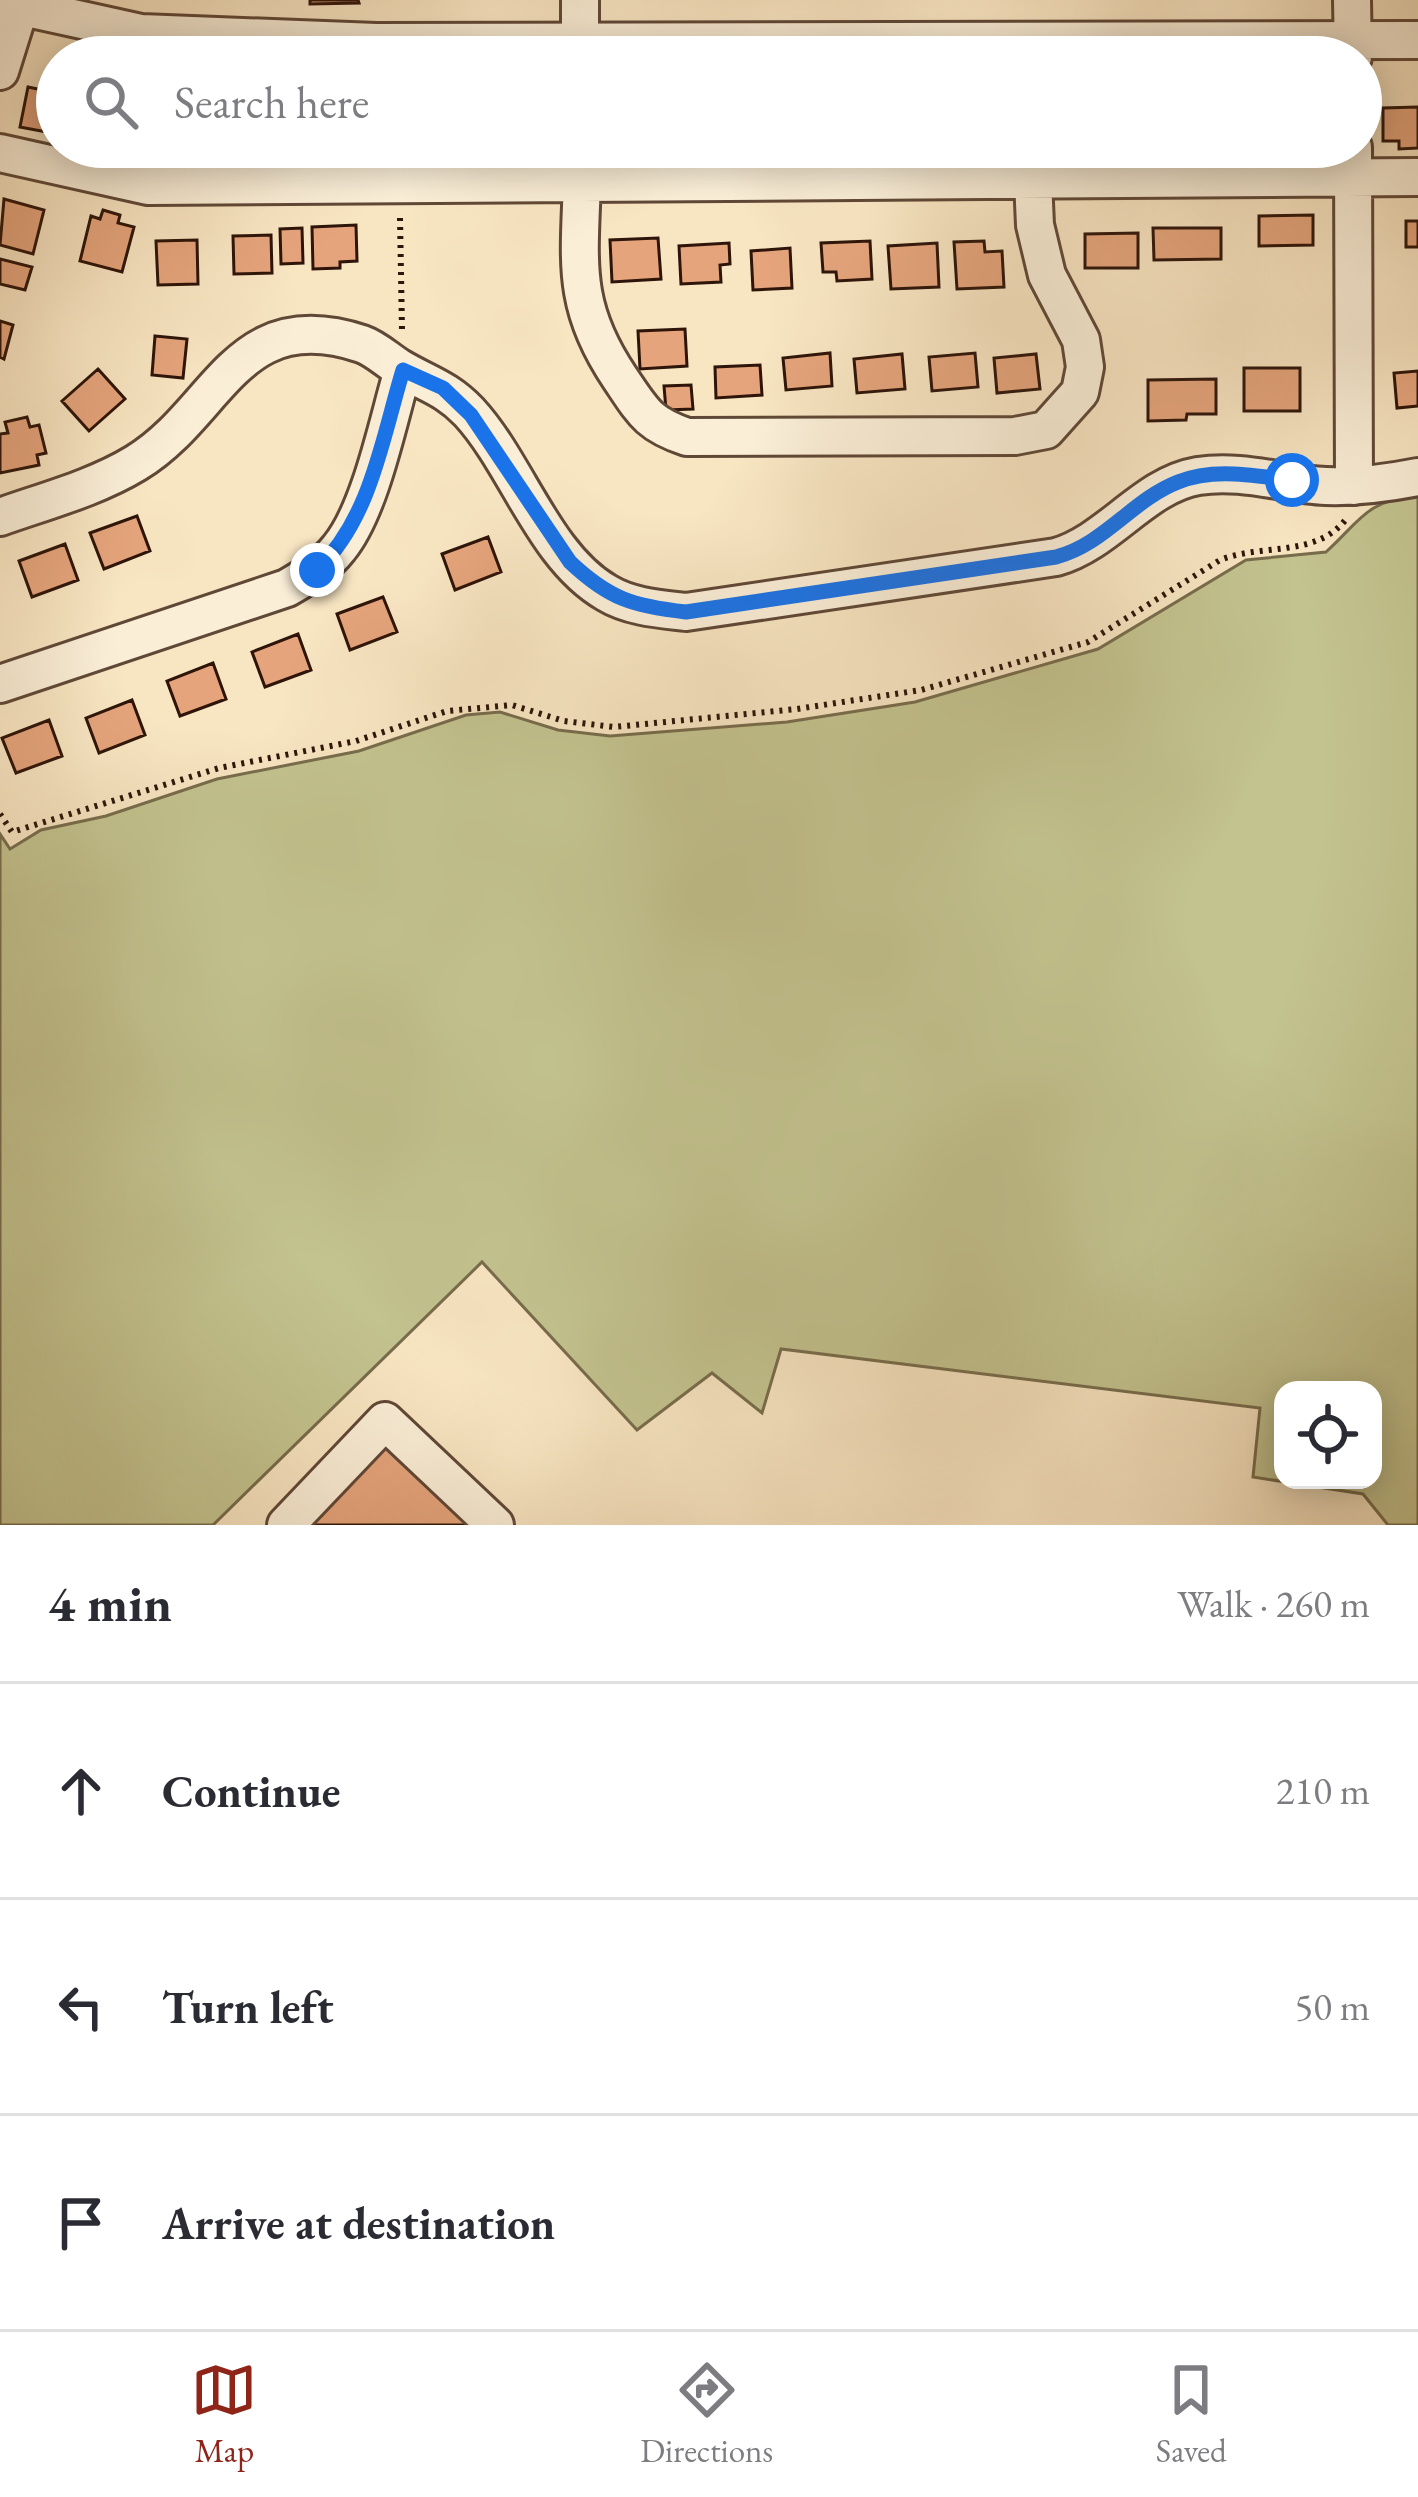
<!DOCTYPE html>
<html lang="en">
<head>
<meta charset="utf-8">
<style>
  :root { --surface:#fff; --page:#f2f2f3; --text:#2b2b33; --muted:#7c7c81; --line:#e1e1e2; --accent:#8f2418 }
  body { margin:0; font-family:"EB Garamond",serif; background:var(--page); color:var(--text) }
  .controls { position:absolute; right:36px; bottom:36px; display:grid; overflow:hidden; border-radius:24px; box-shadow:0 6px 30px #0003 }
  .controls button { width:108px; height:108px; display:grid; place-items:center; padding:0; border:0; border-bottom:3px solid var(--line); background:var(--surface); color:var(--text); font:60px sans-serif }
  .stop { position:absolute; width:36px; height:36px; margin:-27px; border:9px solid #1a73e8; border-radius:50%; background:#fff }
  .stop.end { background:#1a73e8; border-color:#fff; box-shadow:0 3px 12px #0008 }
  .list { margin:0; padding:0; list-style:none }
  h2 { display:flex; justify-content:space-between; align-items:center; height:156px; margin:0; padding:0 48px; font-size:51px }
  h2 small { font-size:39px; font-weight:400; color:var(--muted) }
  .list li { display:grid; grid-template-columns:78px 1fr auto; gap:36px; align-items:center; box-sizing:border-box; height:216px; padding:0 48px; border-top:3px solid var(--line) }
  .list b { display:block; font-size:45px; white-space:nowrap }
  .list em { font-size:39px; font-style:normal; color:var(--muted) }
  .icon { flex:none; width:66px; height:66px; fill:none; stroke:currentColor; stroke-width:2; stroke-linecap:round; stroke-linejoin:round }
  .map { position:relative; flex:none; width:1418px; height:1525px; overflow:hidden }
  .search { position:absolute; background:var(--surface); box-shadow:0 6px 30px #0003; left:36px; right:36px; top:36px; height:132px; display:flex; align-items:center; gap:30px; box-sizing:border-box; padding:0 42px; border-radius:66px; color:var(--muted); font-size:45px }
  .sheet { height:804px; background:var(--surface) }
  nav { display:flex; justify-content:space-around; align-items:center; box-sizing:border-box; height:168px; border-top:3px solid var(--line); background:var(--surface); font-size:33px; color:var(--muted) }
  nav a { display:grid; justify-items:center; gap:6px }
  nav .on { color:var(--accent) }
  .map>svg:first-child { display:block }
  .green { fill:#c3c38f; stroke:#786c4c; stroke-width:3; fill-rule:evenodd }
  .building { fill:#e5a47c; stroke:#2e1409; stroke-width:3 }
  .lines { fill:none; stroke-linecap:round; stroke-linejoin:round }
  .minor-casing { stroke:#604837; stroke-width:42 }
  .path { stroke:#2e1409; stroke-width:6; stroke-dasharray:3 6; stroke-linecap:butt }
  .minor { stroke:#faeed7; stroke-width:36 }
  .route { stroke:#1a73e8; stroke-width:15 }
</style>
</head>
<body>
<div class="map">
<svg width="1418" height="1525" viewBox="0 0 1418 1525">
  <rect width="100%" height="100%" fill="#f8e5c2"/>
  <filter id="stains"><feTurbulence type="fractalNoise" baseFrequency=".00167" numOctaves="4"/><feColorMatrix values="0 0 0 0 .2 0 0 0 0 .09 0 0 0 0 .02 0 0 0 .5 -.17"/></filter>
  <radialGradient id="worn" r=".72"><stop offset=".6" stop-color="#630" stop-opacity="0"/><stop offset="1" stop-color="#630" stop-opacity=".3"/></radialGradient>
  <path class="green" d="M 1418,494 L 1418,1525 L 1388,1525 L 1363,1494 L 1253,1477 L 1260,1408 L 781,1349 L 762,1413 L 712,1373 L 637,1430 L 482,1262 L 213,1525 L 0,1525 L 0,834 L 10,849 L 41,830 L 106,816 L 217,779 L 359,751 L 466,715 L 500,712 L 558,730 L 610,736 L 787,722 L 915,702 L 1098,649 L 1246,560 L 1326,552 C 1363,518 1364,503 1418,494 ZM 1283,1390 L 1373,1390 L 1373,1480 L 1283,1480 Z"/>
  <path class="building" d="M 310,0 L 358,0 L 359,3 L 310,4 Z
    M 28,87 L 57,93 L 57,134 L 20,127 Z
    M 1418,107 L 1418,148 L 1399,149 L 1399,141 L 1383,141 L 1383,108 Z
    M 243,147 L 284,147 L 284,161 L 243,162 Z
    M 302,147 L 355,147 L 355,162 L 302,163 Z
    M 378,147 L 423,147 L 424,155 L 378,156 Z
    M 494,147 L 478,148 L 478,156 L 452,157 L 451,147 Z
    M 513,147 L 558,147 L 559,163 L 513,164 Z
    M 674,147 L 717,147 L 717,158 L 674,159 Z
    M 744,147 L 788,147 L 788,158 L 744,159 Z
    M 807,147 L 849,147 L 849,159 L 808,161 Z
    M 872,147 L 919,147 L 919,161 L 873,162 Z
    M 941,147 L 977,147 L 977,157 L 941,158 Z
    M 1010,147 L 1050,147 L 1050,160 L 1010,161 Z
    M 1075,147 L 1104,147 L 1104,160 L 1076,161 Z
    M 1162,147 L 1196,147 L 1196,154 L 1162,155 Z
    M 1216,147 L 1250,147 L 1250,162 L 1216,163 Z
    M 1260,147 L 1291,147 L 1291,155 L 1261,156 Z
    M 4,199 L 44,210 L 33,254 L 0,245 Z
    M 103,210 L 120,215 L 118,223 L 134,227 L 122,272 L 80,261 L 91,216 L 100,219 Z
    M 1313,215 L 1313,245 L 1259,246 L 1259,216 Z
    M 1406,221 L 1418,221 L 1418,247 L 1406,247 Z
    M 356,225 L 357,261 L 340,262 L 340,268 L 313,269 L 312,227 Z
    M 302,228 L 303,263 L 281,264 L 280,229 Z
    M 1153,228 L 1221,228 L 1221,259 L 1154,260 Z
    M 1138,233 L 1138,268 L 1085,268 L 1085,234 Z
    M 271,235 L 272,273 L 234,274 L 233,236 Z
    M 658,238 L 661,279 L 612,282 L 610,240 Z
    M 197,240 L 198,284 L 158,285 L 156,241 Z
    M 870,241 L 872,279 L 837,281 L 836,272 L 823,272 L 821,243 Z
    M 984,241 L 985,252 L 1002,251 L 1004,287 L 957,289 L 954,242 Z
    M 729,243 L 730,264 L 720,265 L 721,282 L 681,284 L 679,246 Z
    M 937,243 L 939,287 L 891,289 L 888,246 Z
    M 790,248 L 792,288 L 753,290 L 751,251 Z
    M 0,259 L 32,267 L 25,290 L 0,284 Z
    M 0,321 L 13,325 L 4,359 L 0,357 Z
    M 685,329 L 687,366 L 640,369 L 638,331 Z
    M 155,336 L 187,339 L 183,378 L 152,375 Z
    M 830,353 L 832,386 L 786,390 L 783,358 Z
    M 975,353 L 978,387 L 932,391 L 929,357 Z
    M 902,354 L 905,389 L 857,393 L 854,359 Z
    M 1036,354 L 1040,389 L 997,393 L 994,358 Z
    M 760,365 L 762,395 L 716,398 L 715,367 Z
    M 1244,368 L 1300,368 L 1300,411 L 1244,411 Z
    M 98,369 L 125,399 L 89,431 L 62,401 Z
    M 1418,371 L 1418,406 L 1397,408 L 1394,373 Z
    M 1216,379 L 1216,414 L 1187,414 L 1186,420 L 1148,421 L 1148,380 Z
    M 691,385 L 693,409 L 666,410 L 664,386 Z
    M 27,417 L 30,427 L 39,425 L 46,453 L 37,455 L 39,465 L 0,473 L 0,434 L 8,433 L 5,422 Z
    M 137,516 L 150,551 L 104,569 L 90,533 Z
    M 488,537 L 501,572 L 455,590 L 442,554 Z
    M 65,544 L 78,580 L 32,597 L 19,561 Z
    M 383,597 L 397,632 L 350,650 L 337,614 Z
    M 298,634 L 311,670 L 265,687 L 252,652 Z
    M 213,663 L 226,699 L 180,716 L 167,681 Z
    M 132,700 L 145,735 L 99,753 L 86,718 Z
    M 49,720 L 62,756 L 16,773 L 2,738 Z
    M 382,1442 L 470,1525 L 303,1525 Z"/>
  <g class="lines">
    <defs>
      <path id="minor" d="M 580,0 L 580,43
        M 1352,0 L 1353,57
        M 0,2 L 141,33 L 376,42 L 1418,40
        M 0,71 L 20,7
        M 1353,147 L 1354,486
        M 0,153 L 148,186 L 1418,177
        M 582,182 C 579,264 572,307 620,378 C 643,412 648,424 687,437 L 1015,436 L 1046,430 L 1080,392 L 1085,367 L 1081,340 L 1047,275 L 1035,225 L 1033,180
        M 0,517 C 45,501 95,488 136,463 C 220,412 236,302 362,344 C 376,349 387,360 400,368 C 427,384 446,388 469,412 C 517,464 544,557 607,593 C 630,607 660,609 686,612 L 1056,557 C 1109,542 1144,485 1198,476 C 1242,469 1283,484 1326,486 C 1357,487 1388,483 1418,477
        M 0,684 L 287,588 C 306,577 325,566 339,548 C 371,509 388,420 403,370
        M 286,1525 L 385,1421 L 495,1525"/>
    </defs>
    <use href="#minor" class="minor-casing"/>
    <path class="path" d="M 400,218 L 402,330
      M 0,814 L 12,832 L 219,768 L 356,741 L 447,711 L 512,705 L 564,721 L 614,727 L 797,709 L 921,690 L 1088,642 L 1220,560 C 1263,543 1317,558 1347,518"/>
    <use href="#minor" class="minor"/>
  </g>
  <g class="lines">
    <path class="route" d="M 317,570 C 371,518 382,439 403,370 L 443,388 L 471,415 L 570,562 C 609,599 633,606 686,612 L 1056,557 C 1105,544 1132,500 1178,482 C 1214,467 1255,476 1292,480"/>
  </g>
  <rect width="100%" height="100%" filter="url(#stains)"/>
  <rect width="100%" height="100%" fill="url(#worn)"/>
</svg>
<div class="controls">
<button><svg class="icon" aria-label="locate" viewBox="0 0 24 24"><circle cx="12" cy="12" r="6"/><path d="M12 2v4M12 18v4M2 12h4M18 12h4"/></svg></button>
</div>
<div class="stop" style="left:1292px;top:480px"></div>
<div class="stop end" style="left:317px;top:570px"></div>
<div class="search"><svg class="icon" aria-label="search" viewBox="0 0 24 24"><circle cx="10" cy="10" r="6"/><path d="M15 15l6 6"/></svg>Search here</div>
</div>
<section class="sheet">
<h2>4 min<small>Walk · 260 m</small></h2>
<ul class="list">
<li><svg class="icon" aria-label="ahead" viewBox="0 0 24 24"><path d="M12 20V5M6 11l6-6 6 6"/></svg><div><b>Continue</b></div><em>210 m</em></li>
<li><svg class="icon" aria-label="left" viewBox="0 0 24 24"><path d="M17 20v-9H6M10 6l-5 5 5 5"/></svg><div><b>Turn left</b></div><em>50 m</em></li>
<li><svg class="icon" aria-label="arrive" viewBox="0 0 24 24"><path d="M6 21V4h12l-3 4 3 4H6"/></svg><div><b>Arrive at destination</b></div></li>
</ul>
</section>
<nav>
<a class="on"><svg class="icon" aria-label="map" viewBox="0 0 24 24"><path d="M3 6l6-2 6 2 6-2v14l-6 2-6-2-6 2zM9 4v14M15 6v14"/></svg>Map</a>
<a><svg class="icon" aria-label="directions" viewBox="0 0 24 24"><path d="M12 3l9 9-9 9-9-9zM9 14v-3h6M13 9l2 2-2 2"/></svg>Directions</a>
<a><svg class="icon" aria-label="saved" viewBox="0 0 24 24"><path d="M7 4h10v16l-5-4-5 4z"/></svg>Saved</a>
</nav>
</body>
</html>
